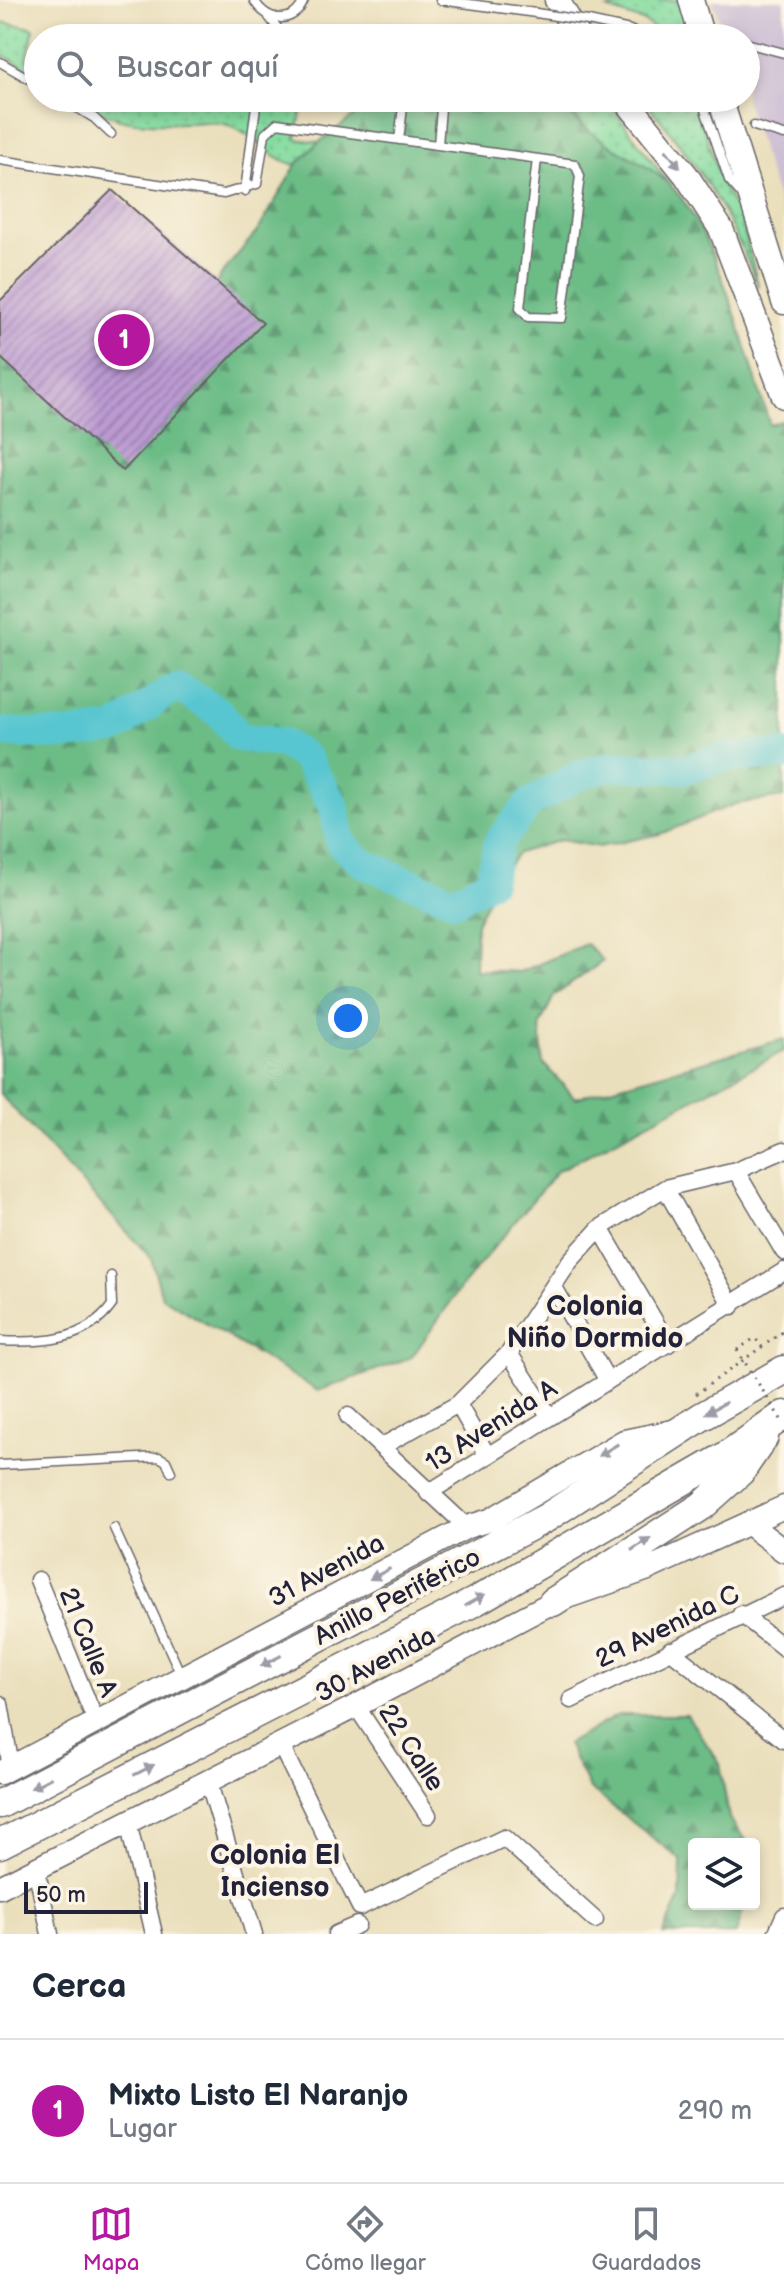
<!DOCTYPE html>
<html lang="es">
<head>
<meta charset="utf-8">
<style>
  :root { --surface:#fff; --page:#f2f2f3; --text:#1f2937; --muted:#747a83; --line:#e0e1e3; --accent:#b5179e }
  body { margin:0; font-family:"Balsamiq Sans",sans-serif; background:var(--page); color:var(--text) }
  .controls { position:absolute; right:24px; bottom:24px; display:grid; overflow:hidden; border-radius:8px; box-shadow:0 4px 12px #0003 }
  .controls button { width:72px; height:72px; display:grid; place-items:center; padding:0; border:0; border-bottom:2px solid var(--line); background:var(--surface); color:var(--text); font:40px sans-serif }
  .scale { position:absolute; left:24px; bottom:20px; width:124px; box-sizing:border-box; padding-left:8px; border:4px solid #22223b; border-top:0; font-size:22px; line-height:28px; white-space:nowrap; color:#22223b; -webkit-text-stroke:6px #fcf5e5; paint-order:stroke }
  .you { position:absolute; left:348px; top:1018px; width:28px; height:28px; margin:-20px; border:6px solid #fff; border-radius:50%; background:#1a73e8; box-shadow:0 0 0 12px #1a73e833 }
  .badge { display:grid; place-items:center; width:52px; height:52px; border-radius:50%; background:var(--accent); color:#fff; font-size:26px; font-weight:700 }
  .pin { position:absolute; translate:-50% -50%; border:4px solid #fff; box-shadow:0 2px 8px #0006 }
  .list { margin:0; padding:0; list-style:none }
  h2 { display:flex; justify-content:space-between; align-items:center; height:104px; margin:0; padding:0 32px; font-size:34px }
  h2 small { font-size:26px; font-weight:400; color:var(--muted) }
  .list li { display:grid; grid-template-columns:52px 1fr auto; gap:24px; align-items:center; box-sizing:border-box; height:144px; padding:0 32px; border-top:2px solid var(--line) }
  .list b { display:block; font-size:30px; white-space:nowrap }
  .list p { margin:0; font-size:26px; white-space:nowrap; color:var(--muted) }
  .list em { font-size:26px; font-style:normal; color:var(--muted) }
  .icon { flex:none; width:44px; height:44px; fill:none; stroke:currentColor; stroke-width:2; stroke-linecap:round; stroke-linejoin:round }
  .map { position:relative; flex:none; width:784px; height:1934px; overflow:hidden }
  .search { position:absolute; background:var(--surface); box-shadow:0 4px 12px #0003; left:24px; right:24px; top:24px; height:88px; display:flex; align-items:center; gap:20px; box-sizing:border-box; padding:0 28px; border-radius:44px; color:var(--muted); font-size:30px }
  .sheet { height:248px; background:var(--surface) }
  nav { display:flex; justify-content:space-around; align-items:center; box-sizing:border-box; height:112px; border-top:2px solid var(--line); background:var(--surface); font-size:22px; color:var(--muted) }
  nav a { display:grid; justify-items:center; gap:4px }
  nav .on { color:var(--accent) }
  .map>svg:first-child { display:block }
  .industrial { fill:#ccbed4 }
  .grass { fill:url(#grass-dots); stroke:#547f6e; stroke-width:2 }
  .forest { fill:url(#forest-firs); stroke:#476f60; stroke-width:2 }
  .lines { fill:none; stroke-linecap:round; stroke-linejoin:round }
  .river { stroke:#59c6d0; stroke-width:30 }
  .building { fill:url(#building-hatch) }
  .lane-casing { stroke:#686468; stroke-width:11 }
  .street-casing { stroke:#686468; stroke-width:19 }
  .secondary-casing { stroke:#686468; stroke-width:25 }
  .primary-casing { stroke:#686468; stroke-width:27 }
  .highway-casing { stroke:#686468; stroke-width:31 }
  .path { stroke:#686468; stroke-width:3; stroke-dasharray:2 6; stroke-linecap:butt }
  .lane { stroke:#fff; stroke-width:8 }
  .street { stroke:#fff; stroke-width:16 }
  .secondary { stroke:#fff; stroke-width:22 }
  .primary { stroke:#fff; stroke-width:24 }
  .highway { stroke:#fff; stroke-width:28 }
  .lane-bridge-casing { stroke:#686468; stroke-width:11; stroke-linecap:butt }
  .path-bridge { stroke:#686468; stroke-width:3; stroke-dasharray:2 6; stroke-linecap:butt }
  .lane-bridge { stroke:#fff; stroke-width:8 }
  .oneway { fill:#9c9ca7 }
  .labels { text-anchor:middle; stroke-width:8; stroke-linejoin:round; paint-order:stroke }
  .street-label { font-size:26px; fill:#22223b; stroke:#fcf5e5 }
  .neighbourhood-label { font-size:28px; font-weight:bold; fill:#22223b; stroke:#fcf5e5 }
</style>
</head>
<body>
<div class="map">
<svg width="784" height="1934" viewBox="0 0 784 1934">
  <defs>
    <pattern id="grass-dots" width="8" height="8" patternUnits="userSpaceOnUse" patternTransform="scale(2)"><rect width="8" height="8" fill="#85dca0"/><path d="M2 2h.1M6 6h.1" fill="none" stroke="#73bc8b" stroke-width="1.8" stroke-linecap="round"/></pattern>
    <pattern id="forest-firs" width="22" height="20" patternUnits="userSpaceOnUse" patternTransform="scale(2)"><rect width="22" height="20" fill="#6cbc86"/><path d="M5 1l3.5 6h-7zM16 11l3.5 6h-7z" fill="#58986f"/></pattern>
    <pattern id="building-hatch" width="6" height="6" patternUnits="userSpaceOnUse" patternTransform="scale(2)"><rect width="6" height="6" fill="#bb9ad2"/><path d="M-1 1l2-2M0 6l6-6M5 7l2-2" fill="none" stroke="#987dac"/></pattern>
  </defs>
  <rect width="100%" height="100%" fill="#fcf5e5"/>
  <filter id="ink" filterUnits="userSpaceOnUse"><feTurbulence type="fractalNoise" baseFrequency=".0125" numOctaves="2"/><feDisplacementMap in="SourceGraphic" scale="16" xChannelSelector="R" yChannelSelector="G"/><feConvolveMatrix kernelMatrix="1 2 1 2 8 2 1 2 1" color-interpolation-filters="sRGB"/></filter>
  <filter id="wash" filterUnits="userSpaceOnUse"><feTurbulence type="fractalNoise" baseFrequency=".006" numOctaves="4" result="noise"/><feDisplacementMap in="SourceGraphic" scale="32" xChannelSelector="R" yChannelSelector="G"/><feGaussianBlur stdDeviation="1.8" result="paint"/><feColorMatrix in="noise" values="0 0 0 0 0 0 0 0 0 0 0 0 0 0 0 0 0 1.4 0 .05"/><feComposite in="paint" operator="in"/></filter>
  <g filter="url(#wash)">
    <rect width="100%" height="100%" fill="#eadfbc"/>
    <path class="industrial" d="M 713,0 L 784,0 L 784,220 L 745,98 L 746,38 L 725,38 Z"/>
    <path class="grass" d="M 640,0 L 680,0 L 690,38 L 668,38 L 645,22 L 608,9 Z
      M 0,22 L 34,28 L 27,60 L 38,62 L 38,74 L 0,54 Z
      M 74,98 L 304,98 L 296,139 L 319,142 L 296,165 C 272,160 254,134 228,125 C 216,120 198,123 185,123 C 136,124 117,124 74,98 Z
      M 558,98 L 605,98 L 672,188 L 590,132 Z
      M 642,98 L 690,98 L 703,124 L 721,183 L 740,216 L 759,288 C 727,209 698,163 642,98 Z"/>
    <path class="forest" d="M 378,98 L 558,98 C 584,142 642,155 673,188 C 719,239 748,358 770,425 L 784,420 L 784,797 L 735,804 L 660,834 L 599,847 L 560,840 L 518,853 L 495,884 L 476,923 L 475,970 L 520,972 L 586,944 L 603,961 L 554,996 L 540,1025 L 543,1063 L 575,1098 L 784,1039 L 784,1051 L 557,1171 L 461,1287 L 412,1357 L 318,1391 L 162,1297 L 151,1258 L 0,1094 L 0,326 L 182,335 L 224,271 L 259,229 L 296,165 L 319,142 Z
      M 618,1715 L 687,1715 L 720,1764 L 729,1818 L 749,1844 L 694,1844 L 694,1904 L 745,1904 L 736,1934 L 663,1934 L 680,1899 L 681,1860 L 589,1788 L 567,1744 Z"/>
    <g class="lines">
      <path class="river" d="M 0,732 L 66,735 L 115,729 L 176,686 L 219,712 L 239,737 L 282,743 L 305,757 L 334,806 L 340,843 L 363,863 L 455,901 L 490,881 L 499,841 L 530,803 L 579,775 L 611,766 L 686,769 L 723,757 L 784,755"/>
    </g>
    <g id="blocks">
      <path class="building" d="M 112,190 L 263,323 L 123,471 L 0,357 L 0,301 Z"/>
    </g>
  </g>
  <g filter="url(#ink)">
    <use href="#blocks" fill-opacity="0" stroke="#686468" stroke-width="2"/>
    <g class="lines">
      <defs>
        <path id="lane" d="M 254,0 C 266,22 294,26 304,0
          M 440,0 L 536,13
          M 269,17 L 285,38
          M 588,21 L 630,30 L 647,38
          M 746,43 L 784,53
          M 0,62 L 38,84
          M 61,98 L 94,118 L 111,134
          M 334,98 L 403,107 L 399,140
          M 427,98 L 441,108 L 438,145
          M 701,98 L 729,180 L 742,195
          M 754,126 L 784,135
          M 0,160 L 224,194 L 257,184 L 265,134 L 277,123 C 376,137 475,150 575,164 L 580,176 L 563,311 L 562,318 L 528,317 L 520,308 L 537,159
          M 245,191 L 257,98
          M 0,1341 C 40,1343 86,1342 112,1305 L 111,1276
          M 0,1465 L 159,1457 L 166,1461 L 171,1472
          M 114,1528 L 182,1677"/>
        <path id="street" d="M 736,1171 L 784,1252
          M 665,1188 L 732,1306
          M 600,1228 L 668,1344
          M 555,1289 L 608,1381
          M 509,1353 L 550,1417
          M 458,1404 L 487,1455
          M 348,1416 L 467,1527
          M 381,1447 L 458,1404 L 509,1353 L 570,1261 L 600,1228 L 665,1188 L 736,1171 L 784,1150
          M 428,1493 L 784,1271
          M 38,1580 L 96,1722
          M 741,1614 L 784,1648
          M 670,1650 L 784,1740
          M 571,1700 L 784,1596
          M 0,1704 L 11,1767
          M 356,1706 L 428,1815
          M 280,1744 L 360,1907 L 504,1838 L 595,1920
          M 208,1780 L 254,1934
          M 128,1822 L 154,1934
          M 36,1867 L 50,1934
          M 336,1934 L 357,1925
          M 776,1934 L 784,1916"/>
        <path id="secondary" d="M 750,1525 L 784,1551
          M 0,1773 L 467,1527 L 490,1520 L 624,1441 L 673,1431
          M 0,1887 L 356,1706 L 553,1602 L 648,1569 L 784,1507"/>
        <path id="primary" d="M 557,0 L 579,38
          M 691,0 L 702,38
          M 624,98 L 686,175 L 721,229 L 784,396
          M 720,98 L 784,302"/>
        <path id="highway" d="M 553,1602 L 702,1506 L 741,1471 L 764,1437
          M 0,1804 L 546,1518 L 701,1417 L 784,1370
          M 0,1844 L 476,1601 L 726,1456 L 784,1415"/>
      </defs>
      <use href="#lane" class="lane-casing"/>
      <use href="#street" class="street-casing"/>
      <use href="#secondary" class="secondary-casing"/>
      <use href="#primary" class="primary-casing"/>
      <use href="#highway" class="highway-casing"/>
      <path class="path" d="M 737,1350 L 755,1338 L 762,1347
        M 696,1394 L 784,1331"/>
      <use href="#lane" class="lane"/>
      <use href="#street" class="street"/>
      <use href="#secondary" class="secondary"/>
      <use href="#primary" class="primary"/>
      <use href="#highway" class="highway"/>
      <defs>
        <path id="lane-bridge" d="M 536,13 L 588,21"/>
      </defs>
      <use href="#lane-bridge" class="lane-bridge-casing"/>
      <path class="path-bridge" d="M 737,1350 L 784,1424"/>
      <use href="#lane-bridge" class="lane-bridge"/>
    </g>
    <defs><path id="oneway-solid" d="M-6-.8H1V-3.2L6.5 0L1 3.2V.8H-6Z" transform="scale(2)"/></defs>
    <g class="oneway">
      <use href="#oneway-solid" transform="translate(673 159) rotate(51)"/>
      <use href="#oneway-solid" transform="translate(716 1408) rotate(151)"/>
      <use href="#oneway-solid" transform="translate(608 1450) rotate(149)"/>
      <use href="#oneway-solid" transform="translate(641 1544) rotate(-33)"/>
      <use href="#oneway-solid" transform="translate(380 1574) rotate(152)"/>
      <use href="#oneway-solid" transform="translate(475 1600) rotate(-29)"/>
      <use href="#oneway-solid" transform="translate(271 1661) rotate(152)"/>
      <use href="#oneway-solid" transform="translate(144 1770) rotate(-27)"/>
      <use href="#oneway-solid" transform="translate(41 1783) rotate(152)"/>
    </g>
  </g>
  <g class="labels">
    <g class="street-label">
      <text transform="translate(491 1425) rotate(-32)" y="9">13 Avenida A</text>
      <text transform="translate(326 1570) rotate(-28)" y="9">31 Avenida</text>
      <text transform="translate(397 1596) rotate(-27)" y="9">Anillo Periférico</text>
      <text transform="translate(667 1626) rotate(-26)" y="9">29 Avenida C</text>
      <text transform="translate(89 1642) rotate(68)" y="9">21 Calle A</text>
      <text transform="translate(375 1664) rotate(-28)" y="9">30 Avenida</text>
      <text transform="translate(412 1747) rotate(57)" y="9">22 Calle</text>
    </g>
    <g class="neighbourhood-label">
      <text x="595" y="1315">Colonia<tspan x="595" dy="32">Niño Dormido</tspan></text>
      <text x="275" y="1864">Colonia El<tspan x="275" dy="32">Incienso</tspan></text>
    </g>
  </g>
</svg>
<div class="controls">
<button><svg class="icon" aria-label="layers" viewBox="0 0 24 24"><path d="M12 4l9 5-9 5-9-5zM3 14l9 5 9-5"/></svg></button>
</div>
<div class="scale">50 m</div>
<div class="you"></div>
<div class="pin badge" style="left:124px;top:340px">1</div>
<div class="search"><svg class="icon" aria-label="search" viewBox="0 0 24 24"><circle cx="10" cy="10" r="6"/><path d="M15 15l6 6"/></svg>Buscar aquí</div>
</div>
<section class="sheet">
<h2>Cerca<small></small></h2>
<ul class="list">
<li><span class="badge">1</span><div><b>Mixto Listo El Naranjo</b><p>Lugar</p></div><em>290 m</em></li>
</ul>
</section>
<nav>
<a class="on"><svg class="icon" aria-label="map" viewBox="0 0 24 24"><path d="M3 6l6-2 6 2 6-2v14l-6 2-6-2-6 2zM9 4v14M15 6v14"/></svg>Mapa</a>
<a><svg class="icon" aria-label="directions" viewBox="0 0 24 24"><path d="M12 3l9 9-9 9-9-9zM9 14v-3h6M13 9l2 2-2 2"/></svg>Cómo llegar</a>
<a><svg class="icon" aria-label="saved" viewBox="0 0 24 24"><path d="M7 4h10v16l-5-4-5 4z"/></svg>Guardados</a>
</nav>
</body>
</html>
